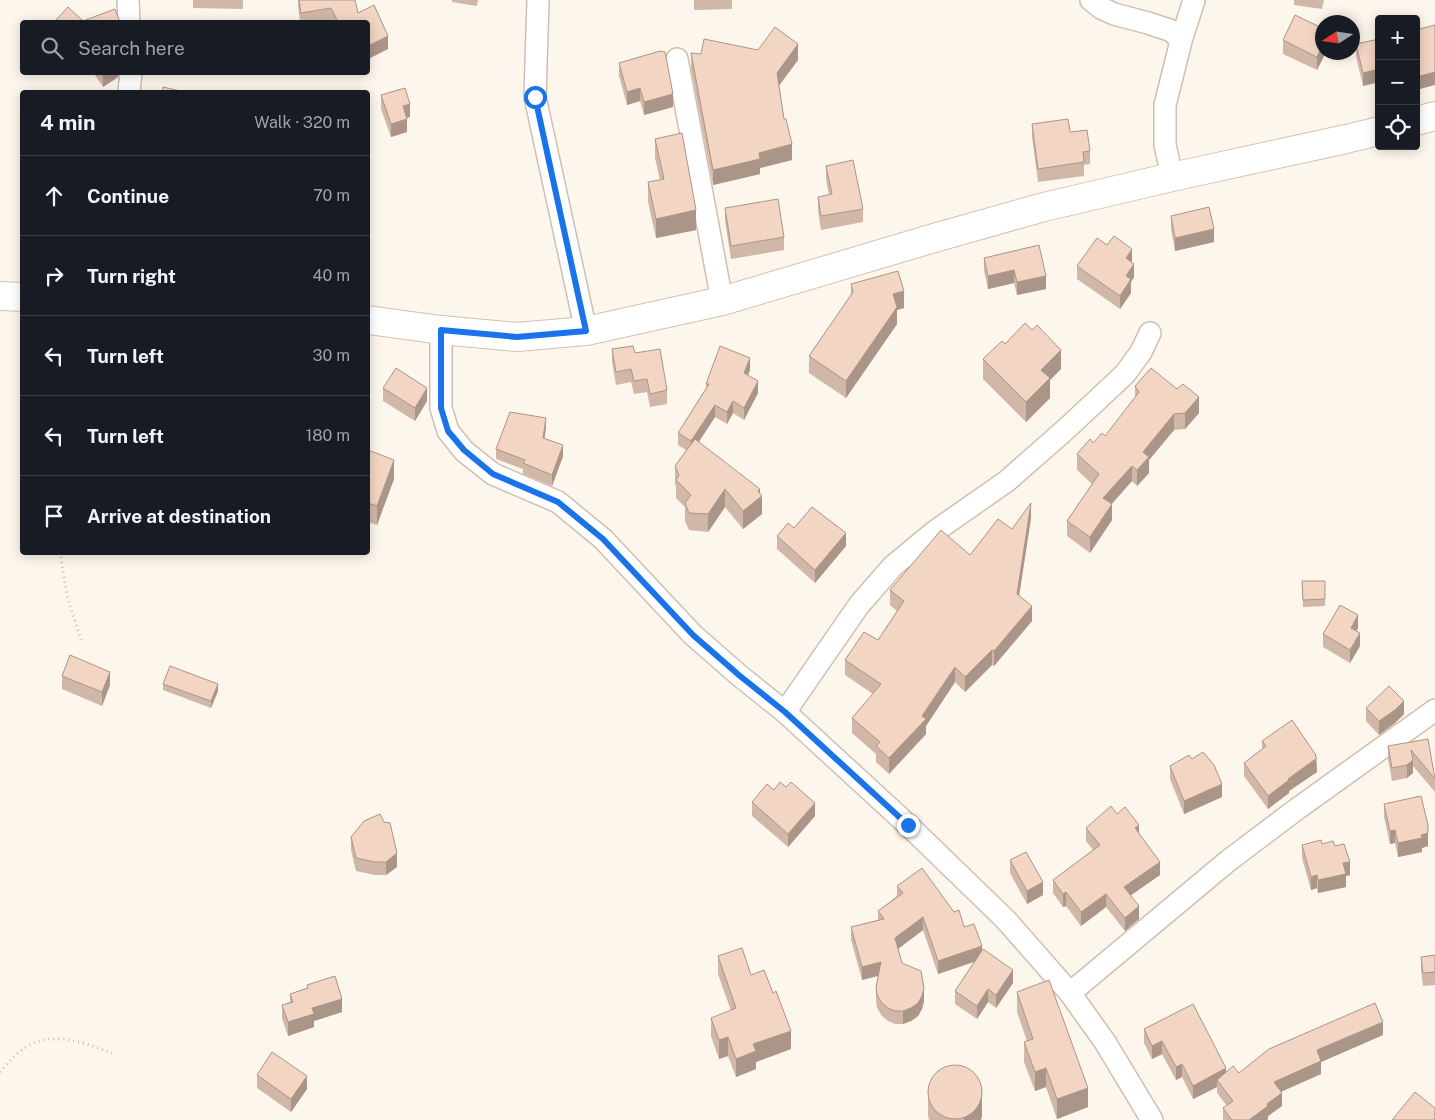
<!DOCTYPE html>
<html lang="en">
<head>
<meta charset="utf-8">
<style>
  :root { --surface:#171b24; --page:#242831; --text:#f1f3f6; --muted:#9ea1a6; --line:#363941 }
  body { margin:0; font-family:"Public Sans",sans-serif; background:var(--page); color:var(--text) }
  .controls { position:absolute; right:15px; top:15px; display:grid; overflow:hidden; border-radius:5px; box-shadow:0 2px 12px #0003 }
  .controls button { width:45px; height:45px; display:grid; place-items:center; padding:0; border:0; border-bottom:1px solid var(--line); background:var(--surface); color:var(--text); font:25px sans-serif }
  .compass { position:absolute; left:1315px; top:15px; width:45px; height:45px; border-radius:50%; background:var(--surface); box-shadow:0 2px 12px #0003; rotate:258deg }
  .stop { position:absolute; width:15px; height:15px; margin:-11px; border:4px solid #1a73e8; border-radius:50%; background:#fff }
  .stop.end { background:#1a73e8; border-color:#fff; box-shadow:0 1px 5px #0008 }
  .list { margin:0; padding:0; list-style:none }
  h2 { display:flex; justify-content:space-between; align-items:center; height:65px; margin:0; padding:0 20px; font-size:21px }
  h2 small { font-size:16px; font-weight:400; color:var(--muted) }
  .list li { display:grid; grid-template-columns:32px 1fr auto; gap:15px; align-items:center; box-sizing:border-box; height:80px; padding:0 20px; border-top:1px solid var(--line) }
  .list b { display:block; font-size:19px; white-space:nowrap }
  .list em { font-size:16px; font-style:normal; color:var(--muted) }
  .icon { flex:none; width:28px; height:28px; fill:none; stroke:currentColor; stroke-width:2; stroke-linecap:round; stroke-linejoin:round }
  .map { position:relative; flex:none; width:1435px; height:1120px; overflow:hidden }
  .search { position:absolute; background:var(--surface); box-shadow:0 2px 12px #0003; left:20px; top:20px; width:350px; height:55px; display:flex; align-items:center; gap:12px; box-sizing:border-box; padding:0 18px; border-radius:5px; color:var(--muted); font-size:19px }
  .panel { position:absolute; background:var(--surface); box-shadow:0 2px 12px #0003; left:20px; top:90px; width:350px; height:465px; border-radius:5px }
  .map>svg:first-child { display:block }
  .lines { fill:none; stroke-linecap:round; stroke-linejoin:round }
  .street-casing { stroke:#d1beb0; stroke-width:24 }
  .secondary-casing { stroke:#d6c0b0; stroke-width:30 }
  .path { stroke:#d9b8a5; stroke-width:3; stroke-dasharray:1 4; stroke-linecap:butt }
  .street { stroke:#fff; stroke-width:21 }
  .secondary { stroke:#fff; stroke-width:28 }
  .wall { fill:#d1b7a8 }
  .shaded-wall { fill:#aa9588 }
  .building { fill:#f3d5c3; stroke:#aa9588 }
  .route { stroke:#1a73e8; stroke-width:6 }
</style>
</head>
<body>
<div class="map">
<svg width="1435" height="1120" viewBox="0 0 1435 1120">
  <rect width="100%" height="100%" fill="#fdf6ec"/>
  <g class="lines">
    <defs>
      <path id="street" d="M 128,0 L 129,22
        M 538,0 L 535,97 L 586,331
        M 1091,0 L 1101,8 L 1114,14 L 1148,23 L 1172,31 L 1181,41
        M 677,59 L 722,301
        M 129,92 L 131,72
        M 1172,177 L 1165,145 L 1165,105 L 1181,41 L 1194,0
        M 441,330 L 441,408 L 448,431 L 464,451 L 493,474 L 558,502 L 603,539 L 693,635 L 740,676 L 785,712 L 908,825 L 1006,920 L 1070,993 L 1105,1042 L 1152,1120
        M 785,712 L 859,605 L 893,566 L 934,532 L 1007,481 L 1065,430 L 1125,374 L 1141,352 L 1150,333
        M 1070,993 L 1228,861 L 1297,809 L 1435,710"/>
      <path id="secondary" d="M 1416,121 L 1435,116
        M 0,296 L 22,297
        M 368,320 L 441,330 L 517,337 L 586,331 L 722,301 L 941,236 L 1044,207 L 1172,177 L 1346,139 L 1379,131"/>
    </defs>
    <use href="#street" class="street-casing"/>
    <use href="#secondary" class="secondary-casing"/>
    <path class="path" d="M 60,552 L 67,596 L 81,640
      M 0,1072 C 8,1063 16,1053 26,1047 C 53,1030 85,1043 112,1053"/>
    <use href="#street" class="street"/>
    <use href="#secondary" class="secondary"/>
  </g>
  <path class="wall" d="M 193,0 L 243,0 L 243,9 L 193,8 Z
    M 298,0 L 355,0 L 358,13 L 374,5 L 388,36 L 388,49 L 368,59 L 368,22 L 332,22 L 331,21 L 323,22 L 300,22 L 298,6 Z
    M 452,0 L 478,0 L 477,6 L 452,2 Z
    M 694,0 L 732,0 L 732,9 L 694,10 Z
    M 1294,0 L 1324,0 L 1322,9 L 1294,5 Z
    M 1435,25 L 1420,89 L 1416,74 L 1416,30 Z
    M 1379,39 L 1379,82 L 1363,86 L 1356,57 L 1356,44 Z
    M 1283,40 L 1322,52 L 1326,52 L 1317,70 L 1283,54 Z
    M 691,53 L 701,54 L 798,60 L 779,86 L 784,119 L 792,160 L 760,168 L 760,174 L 713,185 L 691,69 Z
    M 619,63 L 673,107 L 644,115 L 640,101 L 627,105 L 619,76 Z
    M 93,72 L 118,72 L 118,77 L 103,87 Z
    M 381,95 L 410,117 L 407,118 L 407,132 L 391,137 L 381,109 Z
    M 1032,124 L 1070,132 L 1090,151 L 1090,164 L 1084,165 L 1084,176 L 1038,182 L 1032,137 Z
    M 655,139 L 696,230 L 656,238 L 648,202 L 648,182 L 660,180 L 655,158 Z
    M 826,166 L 863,209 L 863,222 L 821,230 L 818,210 L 818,197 L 829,195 L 826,179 Z
    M 22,187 L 22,210 L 21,209 L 21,196 Z
    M 725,208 L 784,237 L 784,250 L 731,259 L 725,221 Z
    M 1171,216 L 1214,242 L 1175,251 L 1171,229 Z
    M 1039,245 L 1046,289 L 1017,295 L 1014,283 L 988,289 L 984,271 L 984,258 Z
    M 1132,262 L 1134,277 L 1131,282 L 1131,293 L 1120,309 L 1077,279 L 1077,266 Z
    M 851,284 L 904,308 L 897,310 L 897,324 L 846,398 L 809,373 L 809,356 L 851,296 Z
    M 1032,330 L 1061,369 L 1050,380 L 1050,398 L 1026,422 L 983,379 L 983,359 L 1005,344 Z
    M 612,349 L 635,353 L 667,390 L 667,404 L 650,407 L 647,392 L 634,394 L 631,382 L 616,385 L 612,362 Z
    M 750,370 L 748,375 L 758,393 L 744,420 L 733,413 L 727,424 L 715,417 L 699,442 L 760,494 L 762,514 L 743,529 L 725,507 L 708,532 L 689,530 L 685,521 L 685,507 L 676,498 L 676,487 L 675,484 L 675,466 L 686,450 L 678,445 L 678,433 L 706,388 L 706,384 Z
    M 1135,386 L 1199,413 L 1185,429 L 1174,430 L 1149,460 L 1149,473 L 1137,486 L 1132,481 L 1111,504 L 1112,520 L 1090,553 L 1067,536 L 1067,521 L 1092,484 L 1077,470 L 1077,454 L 1093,443 L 1105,436 L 1135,398 Z
    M 383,388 L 427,401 L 415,421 L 383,401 Z
    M 546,428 L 544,438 L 563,456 L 552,486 L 523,474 L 523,469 L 496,459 L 496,449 Z
    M 368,446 L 369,450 L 394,479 L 377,525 L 368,522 Z
    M 1031,518 L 1019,596 L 1032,621 L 994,666 L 992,665 L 965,692 L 955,682 L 926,726 L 926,734 L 889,774 L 876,762 L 876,754 L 852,733 L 852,718 L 873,694 L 845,675 L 845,660 L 878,640 L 897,611 L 890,605 L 890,590 L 970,555 L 1012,529 Z
    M 794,528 L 846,546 L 815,583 L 777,549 L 777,536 Z
    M 1302,581 L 1325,581 L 1325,606 L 1303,607 Z
    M 1358,628 L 1356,631 L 1360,646 L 1350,663 L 1323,647 L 1323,634 Z
    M 62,676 L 110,685 L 102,706 L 62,689 Z
    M 163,684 L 218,691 L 211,708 L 163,690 Z
    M 1366,708 L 1404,714 L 1395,723 L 1379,735 L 1366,721 Z
    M 1428,739 L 1435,779 L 1435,792 L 1413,766 L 1413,773 L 1407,778 L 1392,781 L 1388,759 L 1388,746 Z
    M 1262,741 L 1316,757 L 1317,772 L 1289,791 L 1289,793 L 1268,809 L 1244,776 L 1244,763 L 1262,749 Z
    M 1192,759 L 1222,797 L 1184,814 L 1170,779 L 1170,766 Z
    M 774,790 L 815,816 L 788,847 L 752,816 L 752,802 Z
    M 1384,804 L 1428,846 L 1422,848 L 1422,852 L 1398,857 L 1395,843 L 1390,844 L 1384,817 Z
    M 1117,814 L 1139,833 L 1160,875 L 1131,895 L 1139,919 L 1125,931 L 1106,907 L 1081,926 L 1066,906 L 1063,907 L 1053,893 L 1053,880 L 1093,850 L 1086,841 L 1086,828 Z
    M 351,837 L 397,867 L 386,875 L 375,875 L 356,871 L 351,850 Z
    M 1322,844 L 1335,846 L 1350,875 L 1346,876 L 1346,887 L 1318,893 L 1317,888 L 1311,890 L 1302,858 L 1302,845 Z
    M 1010,860 L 1043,895 L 1027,904 L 1010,873 Z
    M 897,886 L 964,927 L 982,951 L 1013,983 L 996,1008 L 988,1002 L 977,1019 L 955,1004 L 955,991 L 974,962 L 938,974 L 923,930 L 898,949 L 902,963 L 924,1001 L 922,1009 L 918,1016 L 911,1021 L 903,1024 L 895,1024 L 888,1021 L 882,1016 L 877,1008 L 876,1000 L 876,987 L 878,976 L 862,980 L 851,940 L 851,927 L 878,920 L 878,911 L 897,896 Z
    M 1435,955 L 1435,985 L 1423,986 L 1421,970 L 1421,957 Z
    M 718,956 L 751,975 L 791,1049 L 756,1062 L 756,1069 L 736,1077 L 728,1056 L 719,1059 L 711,1036 L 711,1018 L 731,1011 L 718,974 Z
    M 307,985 L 342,1012 L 314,1021 L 314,1027 L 288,1036 L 282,1018 L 282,1005 L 290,1002 L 290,994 L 307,988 Z
    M 1017,992 L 1088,1107 L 1057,1119 L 1046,1087 L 1035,1091 L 1024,1062 L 1024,1042 L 1027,1041 L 1017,1012 Z
    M 1144,1029 L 1226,1072 L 1239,1073 L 1383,1035 L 1321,1062 L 1321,1074 L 1281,1091 L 1282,1106 L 1268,1116 L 1268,1119 L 1267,1120 L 1223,1120 L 1223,1108 L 1227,1106 L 1217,1093 L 1217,1087 L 1193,1099 L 1182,1077 L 1176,1080 L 1162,1054 L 1152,1059 L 1144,1043 Z
    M 257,1075 L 307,1089 L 291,1112 L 257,1088 Z
    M 928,1086 L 982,1116 L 981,1120 L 929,1120 L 928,1116 Z"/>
  <path class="shaded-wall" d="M 388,36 L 388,49 L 368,59 L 368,46 Z
    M 798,44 L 798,60 L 777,88 L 777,73 Z
    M 1322,46 L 1322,52 L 1326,52 L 1317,70 L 1317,57 Z
    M 1377,57 L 1379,57 L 1379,82 L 1363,86 L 1363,73 Z
    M 108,72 L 118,72 L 118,77 L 103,87 L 103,76 Z
    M 1435,72 L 1435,85 L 1420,89 L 1420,76 Z
    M 640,88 L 640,101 L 627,105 L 627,92 Z
    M 673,94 L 673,107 L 644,115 L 644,102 Z
    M 410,104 L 410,117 L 403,119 L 403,106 Z
    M 407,119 L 407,132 L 391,137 L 391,124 Z
    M 792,144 L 792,160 L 760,168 L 760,174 L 713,185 L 713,170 L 759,153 Z
    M 696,210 L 696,230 L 656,238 L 656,219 Z
    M 1214,229 L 1214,242 L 1175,251 L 1175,238 Z
    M 1132,249 L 1132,262 L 1126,271 L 1126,258 Z
    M 1134,264 L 1134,277 L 1131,282 L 1131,293 L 1120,309 L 1120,296 L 1126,276 Z
    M 1014,270 L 1014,283 L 988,289 L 988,276 Z
    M 1046,276 L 1046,289 L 1017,295 L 1017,282 Z
    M 904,291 L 904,308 L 897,310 L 897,324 L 846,398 L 846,381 L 893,294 Z
    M 1061,350 L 1061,369 L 1050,380 L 1050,398 L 1026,422 L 1026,402 L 1041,370 Z
    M 750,358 L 750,370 L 744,385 L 744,373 Z
    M 758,381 L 758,393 L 744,420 L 744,408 Z
    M 427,388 L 427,401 L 415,421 L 415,408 Z
    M 1199,397 L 1199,413 L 1185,429 L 1185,413 Z
    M 733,401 L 733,413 L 727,424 L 727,412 Z
    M 715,405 L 715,417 L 691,453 L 691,441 Z
    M 1174,414 L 1174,430 L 1149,460 L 1149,473 L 1137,486 L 1137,470 L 1143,452 Z
    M 546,418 L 546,428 L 543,448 L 543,438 Z
    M 563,445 L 563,456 L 552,486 L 552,475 Z
    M 394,460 L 394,479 L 377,525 L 377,506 Z
    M 1132,466 L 1132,481 L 1103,514 L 1103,498 Z
    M 725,489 L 725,507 L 708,532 L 708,514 Z
    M 760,489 L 760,497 L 762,496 L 762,514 L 743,529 L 743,511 Z
    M 1031,503 L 1031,518 L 1017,609 L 1017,594 Z
    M 1112,504 L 1112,520 L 1090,553 L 1090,537 Z
    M 846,533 L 846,546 L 815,583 L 815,570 Z
    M 1032,606 L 1032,621 L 994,666 L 994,651 Z
    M 1358,615 L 1358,628 L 1351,641 L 1351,628 Z
    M 1360,633 L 1360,646 L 1350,663 L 1350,650 Z
    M 992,650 L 992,665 L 965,692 L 965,677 Z
    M 955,667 L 955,682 L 926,726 L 926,734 L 889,774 L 889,758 L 922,716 Z
    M 110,672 L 110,685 L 102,706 L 102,692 Z
    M 218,684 L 218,691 L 211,708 L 211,701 Z
    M 1404,701 L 1404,714 L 1395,723 L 1379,735 L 1379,721 Z
    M 1316,755 L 1317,772 L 1289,791 L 1289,793 L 1268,809 L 1268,796 Z
    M 1413,760 L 1413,773 L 1407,778 L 1407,765 Z
    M 1222,784 L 1222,797 L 1184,814 L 1184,801 Z
    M 815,803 L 815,816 L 788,847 L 788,834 Z
    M 1139,825 L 1139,838 L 1135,828 Z
    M 1395,830 L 1395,843 L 1390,844 L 1390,831 Z
    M 1428,833 L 1428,846 L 1422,848 L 1422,852 L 1398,857 L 1398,843 L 1421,835 Z
    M 397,853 L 397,867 L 386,875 L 386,862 Z
    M 1160,862 L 1160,875 L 1124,900 L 1124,887 Z
    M 1350,862 L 1350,875 L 1346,876 L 1346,887 L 1318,893 L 1318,880 L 1343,863 Z
    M 1317,875 L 1317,888 L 1311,890 L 1311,877 Z
    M 1043,882 L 1043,895 L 1027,904 L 1027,891 Z
    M 1066,892 L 1066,906 L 1063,907 L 1063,894 Z
    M 1106,894 L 1106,907 L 1081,926 L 1081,912 Z
    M 1139,906 L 1139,919 L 1125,931 L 1125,918 Z
    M 923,917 L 923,930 L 895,951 L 895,938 Z
    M 982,946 L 982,959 L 938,974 L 938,961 Z
    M 881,962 L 881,975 L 862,980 L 862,967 Z
    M 1013,970 L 1013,983 L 996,1008 L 996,995 Z
    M 924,988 L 924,1001 L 922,1009 L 918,1016 L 911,1021 L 903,1024 L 903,1011 Z
    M 988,989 L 988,1002 L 977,1019 L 977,1006 Z
    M 342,999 L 342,1012 L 314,1021 L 314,1027 L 288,1036 L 288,1022 L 312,1008 Z
    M 1383,1022 L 1383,1035 L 1321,1062 L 1321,1074 L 1274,1095 L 1274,1082 L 1317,1050 Z
    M 791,1031 L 791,1049 L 756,1062 L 756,1069 L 736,1077 L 736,1059 L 753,1044 Z
    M 728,1037 L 728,1056 L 719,1059 L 719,1040 Z
    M 1162,1041 L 1162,1054 L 1152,1059 L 1152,1046 Z
    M 1182,1064 L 1182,1077 L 1176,1080 L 1176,1067 Z
    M 1046,1068 L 1046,1087 L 1035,1091 L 1035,1072 Z
    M 1226,1068 L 1226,1082 L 1217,1080 L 1217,1087 L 1193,1099 L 1193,1086 Z
    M 307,1076 L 307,1089 L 291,1112 L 291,1099 Z
    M 982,1087 L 982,1116 L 981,1120 L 964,1120 L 964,1118 Z
    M 1088,1088 L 1088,1107 L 1057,1119 L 1057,1099 Z
    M 1282,1093 L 1282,1106 L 1268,1116 L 1268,1119 L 1267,1120 L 1249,1120 L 1267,1104 Z"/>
  <path class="building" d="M 299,0 L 355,0 L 358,13 L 374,5 L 388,36 L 368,46 L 368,22 L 338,22 L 331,8 L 301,13 Z
    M 68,7 L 83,21 L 115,9 L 120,22 L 54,22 Z
    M 1295,15 L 1322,28 L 1322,46 L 1317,57 L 1283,40 Z
    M 1435,25 L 1435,72 L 1420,76 L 1416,61 L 1416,30 Z
    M 775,27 L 798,44 L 777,73 L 784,119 L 786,119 L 792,144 L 759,153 L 760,159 L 713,170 L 691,53 L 701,54 L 704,39 L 758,50 Z
    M 1379,39 L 1379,57 L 1377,57 L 1379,69 L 1363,73 L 1356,44 Z
    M 660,51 L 665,52 L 673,94 L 644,102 L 640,88 L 627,92 L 619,63 Z
    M 100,72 L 108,72 L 103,76 Z
    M 163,87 L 185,92 L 162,92 Z
    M 405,88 L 410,104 L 403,106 L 407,119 L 391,124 L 381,95 Z
    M 1068,119 L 1070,132 L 1087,130 L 1090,151 L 1083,152 L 1084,162 L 1038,169 L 1032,124 Z
    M 682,133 L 696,210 L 656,219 L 648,182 L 664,179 L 655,139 Z
    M 853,160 L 863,209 L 821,216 L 818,197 L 832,194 L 826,166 Z
    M 22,187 L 22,197 L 21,196 Z
    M 778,199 L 784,237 L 731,246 L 725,208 Z
    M 1209,207 L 1214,229 L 1175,238 L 1171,216 Z
    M 1114,236 L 1132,249 L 1126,258 L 1134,264 L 1126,276 L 1131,279 L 1120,296 L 1077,266 L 1097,238 L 1107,245 Z
    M 1039,245 L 1046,276 L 1017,282 L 1014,270 L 988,276 L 984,258 Z
    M 898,271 L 904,291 L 893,294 L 897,307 L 846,381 L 809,356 L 853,292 L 851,284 Z
    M 1025,323 L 1032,330 L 1037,325 L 1061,350 L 1041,370 L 1050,378 L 1026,402 L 983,359 L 1002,341 L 1005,344 Z
    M 633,346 L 635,353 L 660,349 L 667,390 L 650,394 L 647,379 L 634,381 L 631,369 L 616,372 L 612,349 Z
    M 720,346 L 750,358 L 744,373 L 758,381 L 744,408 L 733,401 L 727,412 L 715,405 L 691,441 L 678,433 L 709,384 L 706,384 Z
    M 396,368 L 427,388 L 415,408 L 383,388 Z
    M 1151,368 L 1177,389 L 1183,384 L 1199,397 L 1185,413 L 1174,414 L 1143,452 L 1149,457 L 1137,470 L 1132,466 L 1103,498 L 1112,504 L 1090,537 L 1067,521 L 1099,474 L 1077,454 L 1090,439 L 1093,443 L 1102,433 L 1105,436 L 1139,392 L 1135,386 Z
    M 510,412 L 546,418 L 543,438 L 563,445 L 552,475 L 523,463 L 525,460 L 496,449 Z
    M 695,439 L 760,489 L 758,491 L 762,496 L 743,511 L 725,489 L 708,514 L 689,513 L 685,503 L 691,495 L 676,480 L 679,475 L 675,466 Z
    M 368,446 L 369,446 L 368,450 L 394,460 L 377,506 L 368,503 Z
    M 1031,503 L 1017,594 L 1032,606 L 994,651 L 992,650 L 965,677 L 955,667 L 922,716 L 926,719 L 889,758 L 876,746 L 880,742 L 852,718 L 881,684 L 845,660 L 864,632 L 878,640 L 904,601 L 890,590 L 941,530 L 970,555 L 998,519 L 1012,529 Z
    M 812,507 L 846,533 L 815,570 L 777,536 L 788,523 L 794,528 Z
    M 1302,581 L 1325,581 L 1325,599 L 1303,600 Z
    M 1340,605 L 1358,615 L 1351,628 L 1360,633 L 1350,650 L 1323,634 Z
    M 70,655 L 110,672 L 102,692 L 62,676 Z
    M 170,666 L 218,684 L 211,701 L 163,684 Z
    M 1389,686 L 1404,701 L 1395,710 L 1379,721 L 1366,708 Z
    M 1292,720 L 1316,755 L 1315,756 L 1317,758 L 1288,779 L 1289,780 L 1268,796 L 1244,763 L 1266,746 L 1262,741 Z
    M 1428,739 L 1435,779 L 1411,750 L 1413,760 L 1407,765 L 1392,768 L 1388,746 Z
    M 1203,752 L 1214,765 L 1222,784 L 1184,801 L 1170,766 L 1189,755 L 1192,759 Z
    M 780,782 L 786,787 L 791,782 L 815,803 L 788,834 L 752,802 L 767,784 L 774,790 Z
    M 1421,796 L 1428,825 L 1428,833 L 1421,835 L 1422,838 L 1398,843 L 1395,830 L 1390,831 L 1384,804 Z
    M 1111,806 L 1117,814 L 1125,807 L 1139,825 L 1135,828 L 1160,862 L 1124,887 L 1139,906 L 1125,918 L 1106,894 L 1081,912 L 1066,892 L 1063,894 L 1053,880 L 1100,845 L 1086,828 Z
    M 380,814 L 384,822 L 390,823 L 397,853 L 386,862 L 375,862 L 356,858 L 351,837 L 364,821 Z
    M 1321,840 L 1322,844 L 1333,841 L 1335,846 L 1344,844 L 1350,862 L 1343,863 L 1346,874 L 1318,880 L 1317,875 L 1311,877 L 1302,845 Z
    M 1026,852 L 1043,882 L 1027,891 L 1010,860 Z
    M 922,868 L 954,912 L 959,910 L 964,927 L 974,924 L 982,946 L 938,961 L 923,917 L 895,938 L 902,963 L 921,971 L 924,988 L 922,996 L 918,1003 L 911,1008 L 903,1011 L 895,1011 L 888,1008 L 882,1003 L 877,995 L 876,987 L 881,962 L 862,967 L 851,927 L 884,919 L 878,911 L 903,893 L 897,886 Z
    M 742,948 L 751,975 L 764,970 L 773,993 L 776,991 L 791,1031 L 753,1044 L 756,1051 L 736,1059 L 728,1037 L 719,1040 L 711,1018 L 736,1008 L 718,956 Z
    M 983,949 L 1013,970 L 996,995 L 988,989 L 977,1006 L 955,991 Z
    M 1435,955 L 1435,972 L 1423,973 L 1421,957 Z
    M 335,976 L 342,999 L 312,1008 L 314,1014 L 288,1022 L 282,1005 L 293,1002 L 290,994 L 308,988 L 307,985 Z
    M 1049,980 L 1088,1088 L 1057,1099 L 1046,1068 L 1035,1072 L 1024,1042 L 1033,1039 L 1017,992 Z
    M 1375,1003 L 1383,1022 L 1317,1050 L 1321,1061 L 1274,1082 L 1282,1093 L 1267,1104 L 1268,1106 L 1249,1120 L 1232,1120 L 1223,1108 L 1233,1101 L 1217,1080 L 1233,1066 L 1239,1073 L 1269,1049 Z
    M 1193,1004 L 1226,1068 L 1193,1086 L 1182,1064 L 1176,1067 L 1162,1041 L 1152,1046 L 1144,1029 Z
    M 272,1052 L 307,1076 L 291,1099 L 257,1075 Z
    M928 1092a27 27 0 1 1 54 0a27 27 0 1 1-54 0Z
    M 1415,1092 L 1435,1108 L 1435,1113 L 1434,1114 L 1435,1115 L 1435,1120 L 1392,1120 Z"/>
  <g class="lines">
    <path class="route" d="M 535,97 L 586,331 L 517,337 L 441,330 L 441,408 L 448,431 L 464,450 L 493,474 L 558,502 L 603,539 L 693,635 L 740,676 L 785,712 L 908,825"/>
  </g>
</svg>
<div class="controls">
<button>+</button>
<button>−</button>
<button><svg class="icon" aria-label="locate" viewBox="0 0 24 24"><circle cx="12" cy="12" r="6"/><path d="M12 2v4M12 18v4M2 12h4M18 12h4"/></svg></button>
</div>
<svg class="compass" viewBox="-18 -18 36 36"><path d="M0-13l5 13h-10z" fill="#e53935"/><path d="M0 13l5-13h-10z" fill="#9ea1a6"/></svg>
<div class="stop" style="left:535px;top:97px"></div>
<div class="stop end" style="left:908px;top:825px"></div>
<div class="search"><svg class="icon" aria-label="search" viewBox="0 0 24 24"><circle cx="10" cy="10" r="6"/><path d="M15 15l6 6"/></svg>Search here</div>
<section class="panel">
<h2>4 min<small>Walk · 320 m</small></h2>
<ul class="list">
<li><svg class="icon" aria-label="ahead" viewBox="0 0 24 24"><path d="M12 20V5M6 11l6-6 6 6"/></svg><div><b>Continue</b></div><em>70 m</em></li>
<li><svg class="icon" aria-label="right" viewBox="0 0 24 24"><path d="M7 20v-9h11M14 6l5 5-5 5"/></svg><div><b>Turn right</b></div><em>40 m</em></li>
<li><svg class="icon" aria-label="left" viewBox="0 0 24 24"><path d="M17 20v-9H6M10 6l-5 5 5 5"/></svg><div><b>Turn left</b></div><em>30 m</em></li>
<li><svg class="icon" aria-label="left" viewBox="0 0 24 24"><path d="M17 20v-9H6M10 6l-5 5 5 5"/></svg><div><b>Turn left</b></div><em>180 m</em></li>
<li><svg class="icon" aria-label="arrive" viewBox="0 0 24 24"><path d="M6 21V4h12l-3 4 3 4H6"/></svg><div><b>Arrive at destination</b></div></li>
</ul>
</section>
</div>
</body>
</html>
